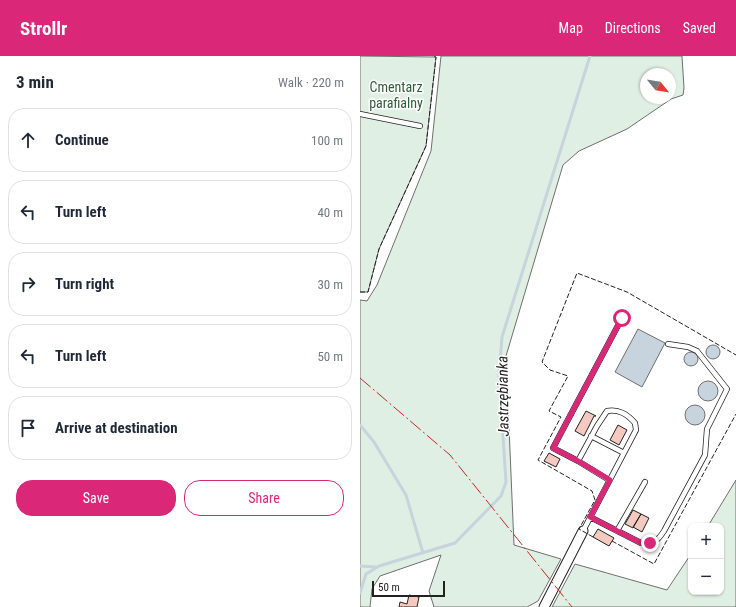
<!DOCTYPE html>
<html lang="en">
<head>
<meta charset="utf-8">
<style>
  :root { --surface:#fff; --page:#f6f6f7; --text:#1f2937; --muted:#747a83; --line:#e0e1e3; --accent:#db2777 }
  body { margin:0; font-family:"Roboto Condensed",sans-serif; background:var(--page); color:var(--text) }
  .controls { position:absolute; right:12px; bottom:12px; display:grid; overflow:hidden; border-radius:8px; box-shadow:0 1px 3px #0004 }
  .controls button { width:36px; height:36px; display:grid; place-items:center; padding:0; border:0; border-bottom:1px solid var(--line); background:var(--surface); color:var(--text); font:20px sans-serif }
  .compass { position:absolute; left:280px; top:12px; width:36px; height:36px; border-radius:50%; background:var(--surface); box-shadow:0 1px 3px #0004; rotate:120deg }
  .scale { position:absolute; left:12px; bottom:10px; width:73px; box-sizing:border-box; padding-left:4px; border:2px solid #222; border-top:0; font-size:11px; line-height:14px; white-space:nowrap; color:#222; -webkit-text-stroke:3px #fff; paint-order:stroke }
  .stop { position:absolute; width:12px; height:12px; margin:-9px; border:3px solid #db2777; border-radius:50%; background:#fff }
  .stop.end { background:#db2777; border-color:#fff; box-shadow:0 1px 4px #0008 }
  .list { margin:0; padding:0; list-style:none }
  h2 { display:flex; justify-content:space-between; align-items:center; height:52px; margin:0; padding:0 16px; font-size:17px }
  h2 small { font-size:13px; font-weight:400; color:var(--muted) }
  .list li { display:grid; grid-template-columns:26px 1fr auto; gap:12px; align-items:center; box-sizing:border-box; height:64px; margin:0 8px 8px; padding:0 8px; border:1px solid var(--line); border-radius:16px }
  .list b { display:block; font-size:15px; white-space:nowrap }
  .list em { font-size:13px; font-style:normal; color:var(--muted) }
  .actions { display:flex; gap:8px; padding:12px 16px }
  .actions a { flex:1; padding:9px 0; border:1px solid var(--accent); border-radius:16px; text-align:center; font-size:14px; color:var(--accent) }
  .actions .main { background:var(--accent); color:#fff }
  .icon { flex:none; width:22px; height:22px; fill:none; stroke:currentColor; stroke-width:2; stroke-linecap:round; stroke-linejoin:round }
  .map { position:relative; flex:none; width:376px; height:551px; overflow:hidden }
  header { display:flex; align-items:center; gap:24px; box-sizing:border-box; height:56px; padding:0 20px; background:var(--accent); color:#fff }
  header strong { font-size:19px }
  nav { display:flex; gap:22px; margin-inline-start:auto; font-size:14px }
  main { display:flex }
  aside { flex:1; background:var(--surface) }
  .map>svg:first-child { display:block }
  .green { fill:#e0efe3; stroke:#6f6f6f; fill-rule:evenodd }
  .water { fill:#c7d3dd; stroke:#6f6f6f }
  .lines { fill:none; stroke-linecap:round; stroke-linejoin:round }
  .stream { stroke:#c7d3dd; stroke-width:3 }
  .building { fill:#f3c9c0; stroke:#222 }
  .lane-casing { stroke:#222; stroke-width:6 }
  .street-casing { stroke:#222; stroke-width:11 }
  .lane { stroke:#fff; stroke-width:4.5 }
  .street { stroke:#fff; stroke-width:9 }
  .fence { stroke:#222; stroke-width:1; stroke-dasharray:5 2; stroke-linecap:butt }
  .power { stroke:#c62828; stroke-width:1; stroke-dasharray:14 3 2 3; stroke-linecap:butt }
  .route { stroke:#db2777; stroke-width:5 }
  .labels { text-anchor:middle; stroke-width:3; stroke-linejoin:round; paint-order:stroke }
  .park-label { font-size:14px; fill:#2f5e38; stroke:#fff }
  .water-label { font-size:15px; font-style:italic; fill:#222; stroke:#fff }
</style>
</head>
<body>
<header>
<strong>Strollr</strong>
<nav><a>Map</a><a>Directions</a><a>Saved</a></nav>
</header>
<main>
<aside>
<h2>3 min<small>Walk · 220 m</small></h2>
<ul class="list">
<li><svg class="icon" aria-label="ahead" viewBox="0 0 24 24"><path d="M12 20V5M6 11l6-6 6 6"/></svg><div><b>Continue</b></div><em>100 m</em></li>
<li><svg class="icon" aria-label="left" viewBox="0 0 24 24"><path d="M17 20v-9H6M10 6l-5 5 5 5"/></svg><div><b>Turn left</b></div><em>40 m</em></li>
<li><svg class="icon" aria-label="right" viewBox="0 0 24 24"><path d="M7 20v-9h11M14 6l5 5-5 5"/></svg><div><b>Turn right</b></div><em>30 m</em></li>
<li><svg class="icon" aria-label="left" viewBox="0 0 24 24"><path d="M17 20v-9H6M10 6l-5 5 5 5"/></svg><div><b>Turn left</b></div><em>50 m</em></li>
<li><svg class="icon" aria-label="arrive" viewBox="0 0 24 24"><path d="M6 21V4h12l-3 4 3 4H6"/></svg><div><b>Arrive at destination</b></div></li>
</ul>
<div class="actions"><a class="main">Save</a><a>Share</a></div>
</aside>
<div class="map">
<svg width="376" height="551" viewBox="0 0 376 551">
  <rect width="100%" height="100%" fill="#fff"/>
  <path class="green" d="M 0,0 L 76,1 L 66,90 L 19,193 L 8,236 L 0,236 Z
    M 81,0 L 322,0 L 324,32 L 323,39 L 311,43 L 267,73 L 219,95 L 203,109 L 146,300 L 154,489 L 201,503 L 178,545 L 167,551 L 74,551 L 69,535 L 81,499 L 20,520 L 12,533 L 10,551 L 0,551 L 0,244 L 7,245 L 17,229 L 71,95 ZM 286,18 L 310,18 L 310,42 L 286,42 Z
    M 376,424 L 376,551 L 192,551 L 215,508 L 307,534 L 331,498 L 331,536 L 361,536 L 361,470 L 348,470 Z"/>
  <path class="water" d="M 278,273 L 305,287 L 282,331 L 255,316 Z
    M346 296a7 7 0 1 1 14 0a7 7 0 1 1-14 0Z
    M324 303a7 7 0 1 1 14 0a7 7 0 1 1-14 0Z
    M338 335a10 10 0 1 1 20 0a10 10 0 1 1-20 0Z
    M325 359a10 10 0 1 1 20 0a10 10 0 1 1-20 0Z"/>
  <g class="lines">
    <path class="stream" d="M 0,369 L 14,386 L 46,439 L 63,497
      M 0,510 L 16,511
      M 0,537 L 6,518 L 19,510 L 95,487 L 141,440 L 146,426 L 139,319 L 142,281 L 230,0"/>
  </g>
  <path class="building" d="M 226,355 L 236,360 L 234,360 L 224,380 L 215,375 Z
    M 258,369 L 267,374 L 259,389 L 250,384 Z
    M 189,397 L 200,403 L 196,411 L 184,405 Z
    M 273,454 L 281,458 L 273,472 L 265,468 Z
    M 281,458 L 289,462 L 282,476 L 273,471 Z
    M 238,473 L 254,482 L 249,490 L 233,481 Z
    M 49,539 L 59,541 L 57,551 L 39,551 L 40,546 L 47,548 Z"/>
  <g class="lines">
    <defs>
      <path id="lane" d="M 0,58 L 60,70
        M 231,380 L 264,397
        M 218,405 L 193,392 L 262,262
        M 230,461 L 281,487 C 294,487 297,486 304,475 L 345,399 L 347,373 L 367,333 L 337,295 L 328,291 L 308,288
        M 223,475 L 276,374 L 275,367 C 267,358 259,353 247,355 L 237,370 L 218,405 L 249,424
        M 257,475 L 285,426"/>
      <path id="street" d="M 184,551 L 223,475"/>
    </defs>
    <use href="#lane" class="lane-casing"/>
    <use href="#street" class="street-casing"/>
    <use href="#lane" class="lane"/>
    <use href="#street" class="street"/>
    <path class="fence" d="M 0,236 L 8,236 L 19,193 L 66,90 L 76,1 L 72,0
      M 233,481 L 219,473 L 235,444 L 232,435 L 178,404 L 201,361 L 189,355 L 208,320 L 190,314 L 182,306 L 217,217 L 267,236 L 376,299
      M 252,485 L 294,508 L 376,358"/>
    <path class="power" d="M 0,322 L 90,399 L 212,551"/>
  </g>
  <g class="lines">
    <path class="route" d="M 262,262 L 193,392 L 218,405 L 250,424 L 230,461 L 281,487 L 290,487"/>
  </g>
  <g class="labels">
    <g class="park-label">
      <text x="36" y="36">Cmentarz<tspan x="36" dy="16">parafialny</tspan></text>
    </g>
    <g class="water-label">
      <text transform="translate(143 340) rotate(-91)" y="5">Jastrzębianka</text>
    </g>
  </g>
</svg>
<div class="controls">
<button>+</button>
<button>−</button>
</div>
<svg class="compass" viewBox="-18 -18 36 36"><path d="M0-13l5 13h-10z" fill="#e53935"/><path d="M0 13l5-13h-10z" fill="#747a83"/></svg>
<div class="scale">50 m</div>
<div class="stop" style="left:262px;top:262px"></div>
<div class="stop end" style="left:290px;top:487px"></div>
</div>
</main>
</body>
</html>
